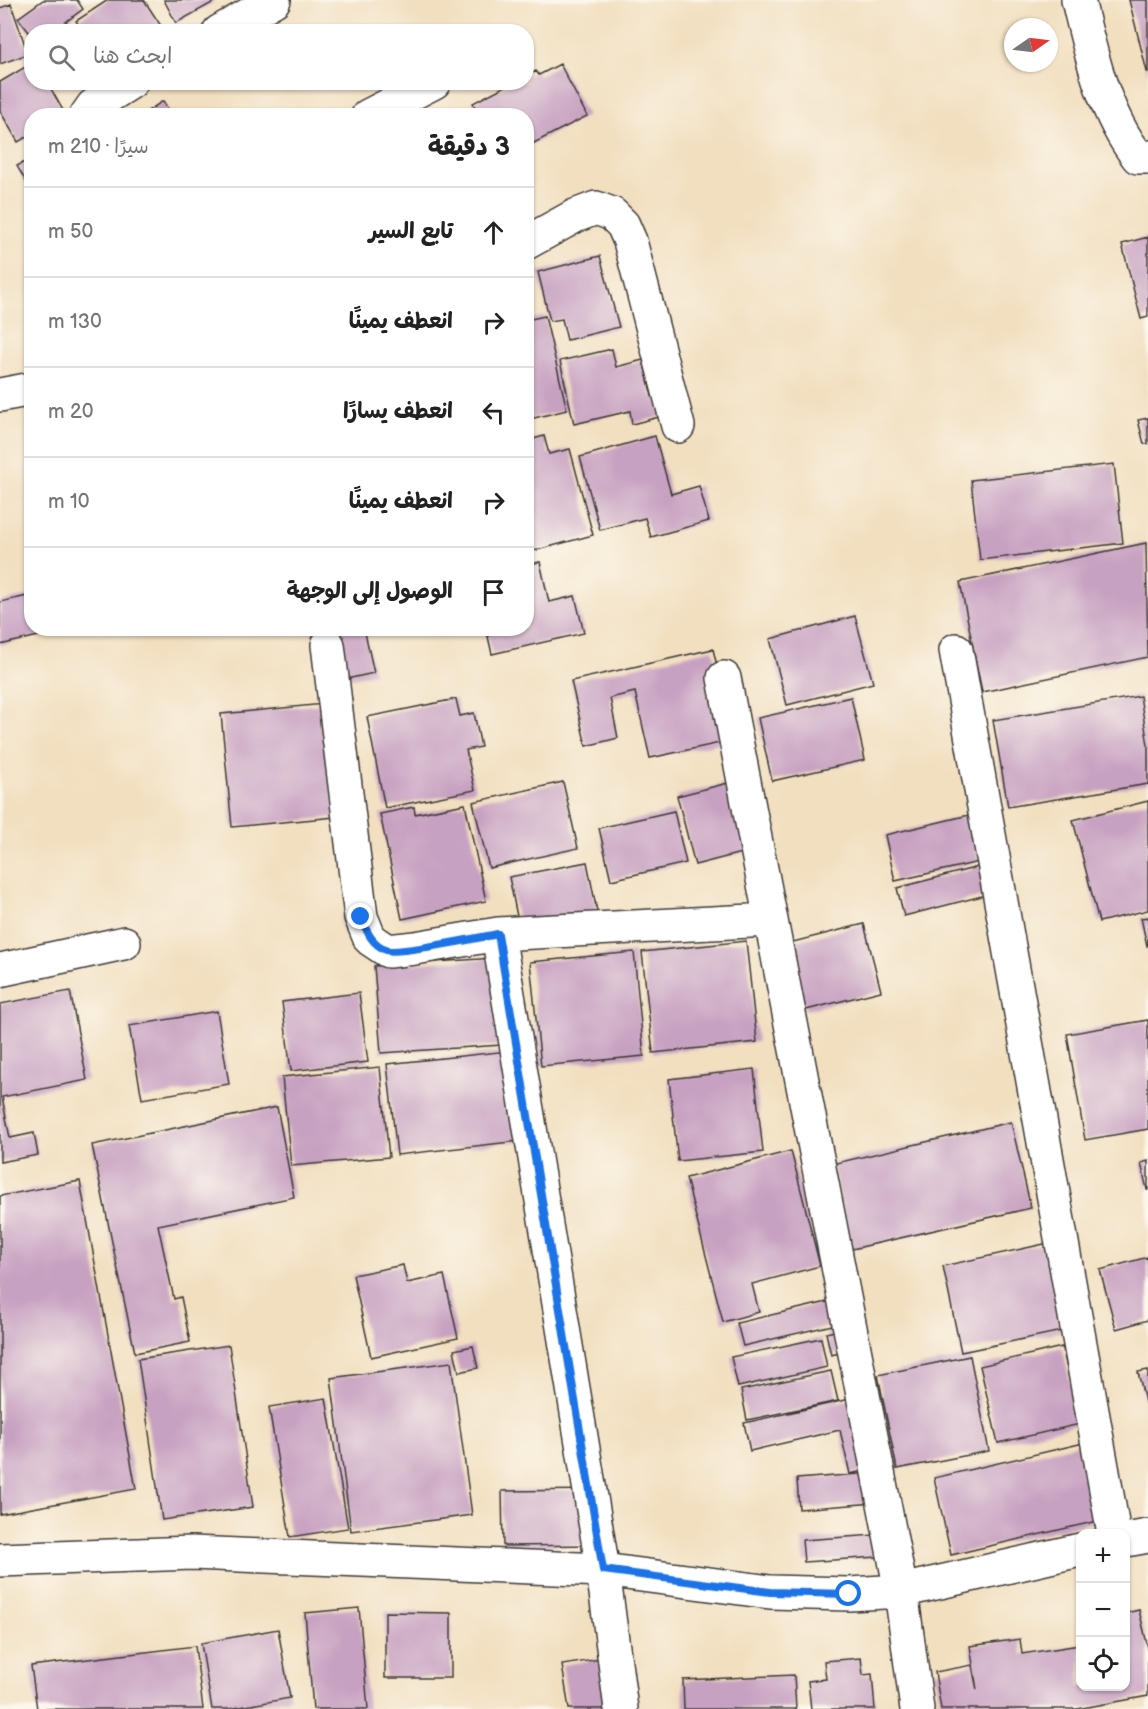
<!DOCTYPE html>
<html lang="ar">
<head>
<meta charset="utf-8">
<style>
  :root { --surface:#fff; --page:#f2f2f2; --text:#222; --muted:#767676; --line:#e0e0e0 }
  body { margin:0; font-family:"Balsamiq Sans","Playpen Sans Arabic",sans-serif; background:var(--page); color:var(--text); direction:rtl }
  .controls { position:absolute; right:18px; bottom:18px; display:grid; overflow:hidden; border-radius:12px; box-shadow:0 2px 4px #0004 }
  .controls button { width:54px; height:54px; display:grid; place-items:center; padding:0; border:0; border-bottom:2px solid var(--line); background:var(--surface); color:var(--text); font:30px sans-serif }
  .compass { position:absolute; left:1004px; top:18px; width:54px; height:54px; border-radius:50%; background:var(--surface); box-shadow:0 2px 4px #0004; rotate:76deg }
  .stop { position:absolute; width:18px; height:18px; margin:-14px; border:4px solid #1a73e8; border-radius:50%; background:#fff }
  .stop.end { background:#1a73e8; border-color:#fff; box-shadow:0 2px 6px #0008 }
  .list { margin:0; padding:0; list-style:none }
  h2 { display:flex; justify-content:space-between; align-items:center; height:78px; margin:0; padding:0 24px; font-size:26px }
  h2 small { font-size:20px; font-weight:400; color:var(--muted) }
  .list li { display:grid; grid-template-columns:39px 1fr auto; gap:18px; align-items:center; box-sizing:border-box; height:90px; padding:0 24px; border-top:2px solid var(--line) }
  .list b { display:block; font-size:22px; white-space:nowrap }
  .list em { font-size:20px; font-style:normal; color:var(--muted) }
  .icon { flex:none; width:33px; height:33px; fill:none; stroke:currentColor; stroke-width:2; stroke-linecap:round; stroke-linejoin:round }
  .map { position:relative; flex:none; width:1148px; height:1709px; overflow:hidden; direction:ltr }
  .search { position:absolute; background:var(--surface); box-shadow:0 2px 4px #0004; left:24px; top:24px; width:510px; height:66px; display:flex; align-items:center; gap:15px; box-sizing:border-box; padding:0 21px; border-radius:24px; color:var(--muted); font-size:22px }
  .panel { position:absolute; background:var(--surface); box-shadow:0 2px 4px #0004; left:24px; top:108px; width:510px; height:528px; border-radius:24px; direction:rtl }
  .map>svg:first-child { display:block }
  .building { fill:#c7a1c1 }
  .lines { fill:none; stroke-linecap:round; stroke-linejoin:round }
  .minor-casing { stroke:#3c3935; stroke-width:36 }
  .major-casing { stroke:#3c3935; stroke-width:36 }
  .minor { stroke:#fff; stroke-width:33 }
  .major { stroke:#fff; stroke-width:33 }
  .route { stroke:#1a73e8; stroke-width:8 }
</style>
</head>
<body>
<div class="map">
<svg width="1148" height="1709" viewBox="0 0 1148 1709">
  <rect width="100%" height="100%" fill="#fbf7ec"/>
  <filter id="ink" filterUnits="userSpaceOnUse"><feTurbulence type="fractalNoise" baseFrequency=".0167" numOctaves="2"/><feDisplacementMap in="SourceGraphic" scale="12" xChannelSelector="R" yChannelSelector="G"/><feConvolveMatrix kernelMatrix="1 2 1 2 8 2 1 2 1" color-interpolation-filters="sRGB"/></filter>
  <filter id="wash" filterUnits="userSpaceOnUse"><feTurbulence type="fractalNoise" baseFrequency=".008" numOctaves="4" result="noise"/><feDisplacementMap in="SourceGraphic" scale="24" xChannelSelector="R" yChannelSelector="G"/><feGaussianBlur stdDeviation="1.35" result="paint"/><feColorMatrix in="noise" values="0 0 0 0 0 0 0 0 0 0 0 0 0 0 0 0 0 1.4 0 .05"/><feComposite in="paint" operator="in"/></filter>
  <g filter="url(#wash)">
    <rect width="100%" height="100%" fill="#f2dfc0"/>
    <g id="blocks">
      <path class="building" d="M 43,0 L 77,0 L 83,9 L 52,32 L 32,32 L 32,36 L 18,18 Z
        M 108,0 L 144,0 L 165,32 L 83,32 L 76,21 Z
        M 164,0 L 213,0 L 214,2 L 176,23 Z
        M 1129,0 L 1148,0 L 1148,72 L 1147,72 Z
        M 11,4 L 28,54 L 0,64 L 0,8 Z
        M 269,23 L 274,32 L 255,32 Z
        M 32,63 L 32,82 L 47,82 L 65,114 L 62,116 L 32,116 L 32,134 L 18,142 L 0,111 L 0,82 Z
        M 560,64 L 587,116 L 526,147 L 526,116 L 480,116 L 473,103 L 513,82 L 526,82 L 526,76 L 536,71 L 539,75 Z
        M 163,101 L 172,116 L 140,116 Z
        M 32,158 L 32,192 L 17,166 Z
        M 1148,237 L 1148,317 L 1141,319 L 1122,244 Z
        M 600,256 L 619,327 L 567,340 L 562,319 L 550,321 L 538,272 Z
        M 545,316 L 567,410 L 526,420 L 526,320 Z
        M 612,349 L 616,367 L 643,360 L 652,396 L 666,393 L 671,414 L 632,424 L 630,411 L 574,424 L 560,361 Z
        M 1148,418 L 1148,444 L 1144,444 L 1138,420 Z
        M 544,436 L 549,454 L 570,449 L 593,535 L 526,553 L 526,441 Z
        M 655,436 L 671,494 L 699,486 L 709,521 L 651,537 L 645,518 L 600,530 L 580,457 Z
        M 1114,464 L 1123,543 L 980,560 L 971,480 Z
        M 1146,543 L 1148,657 L 982,692 L 960,582 Z
        M 540,562 L 549,602 L 575,596 L 584,633 L 492,654 L 486,628 L 526,628 L 526,565 Z
        M 32,595 L 32,628 L 68,629 L 0,645 L 0,602 Z
        M 855,616 L 873,683 L 787,705 L 770,639 Z
        M 322,628 L 364,628 L 374,673 L 333,682 Z
        M 713,649 L 734,740 L 650,758 L 635,692 L 610,698 L 618,738 L 586,746 L 571,681 Z
        M 1140,696 L 1148,745 L 1148,784 L 1008,807 L 993,720 Z
        M 851,697 L 865,760 L 772,781 L 758,718 Z
        M 456,699 L 460,716 L 474,713 L 481,747 L 466,750 L 475,790 L 385,808 L 367,717 Z
        M 324,704 L 335,817 L 232,827 L 221,714 Z
        M 563,782 L 578,848 L 489,868 L 473,802 Z
        M 732,782 L 749,851 L 695,865 L 677,796 Z
        M 1148,801 L 1148,910 L 1099,922 L 1073,820 Z
        M 465,804 L 486,901 L 402,919 L 380,814 L 414,807 L 415,814 Z
        M 674,811 L 686,863 L 611,880 L 599,828 Z
        M 969,815 L 979,862 L 895,881 L 885,835 Z
        M 587,862 L 600,926 L 522,941 L 509,877 Z
        M 982,866 L 990,894 L 904,916 L 897,888 Z
        M 1148,917 L 1148,945 L 1147,946 L 1141,918 Z
        M 864,924 L 881,991 L 806,1010 L 789,943 Z
        M 746,941 L 757,1042 L 653,1053 L 642,952 Z
        M 634,952 L 644,1056 L 541,1066 L 530,962 Z
        M 495,958 L 502,1045 L 381,1053 L 374,966 Z
        M 70,991 L 87,1080 L 2,1097 L 10,1138 L 34,1133 L 38,1155 L 0,1162 L 0,1004 Z
        M 359,993 L 368,1062 L 291,1071 L 282,1002 Z
        M 217,1011 L 229,1084 L 142,1099 L 129,1026 Z
        M 1148,1020 L 1148,1129 L 1085,1140 L 1067,1034 Z
        M 508,1051 L 519,1141 L 397,1155 L 387,1064 Z
        M 380,1067 L 389,1157 L 291,1166 L 282,1077 Z
        M 754,1069 L 763,1152 L 678,1161 L 669,1079 Z
        M 277,1107 L 294,1197 L 158,1225 L 174,1299 L 181,1297 L 190,1342 L 135,1353 L 92,1145 Z
        M 1011,1122 L 1031,1208 L 852,1249 L 832,1164 Z
        M 791,1151 L 820,1266 L 752,1284 L 759,1312 L 723,1322 L 686,1178 Z
        M 1148,1161 L 1148,1190 L 1147,1190 L 1141,1163 Z
        M 80,1181 L 136,1489 L 0,1514 L 0,1196 Z
        M 1049,1243 L 1067,1330 L 961,1352 L 943,1266 Z
        M 1148,1257 L 1148,1320 L 1116,1329 L 1100,1270 Z
        M 403,1265 L 407,1283 L 444,1275 L 458,1338 L 371,1357 L 353,1275 Z
        M 836,1300 L 841,1323 L 743,1346 L 737,1323 Z
        M 843,1329 L 848,1351 L 831,1355 L 826,1333 Z
        M 821,1338 L 827,1367 L 738,1387 L 731,1357 Z
        M 229,1345 L 253,1507 L 162,1520 L 138,1359 Z
        M 473,1346 L 478,1368 L 459,1372 L 454,1350 Z
        M 1062,1347 L 1080,1424 L 998,1443 L 980,1366 Z
        M 970,1356 L 989,1451 L 897,1469 L 878,1375 Z
        M 451,1362 L 472,1515 L 351,1531 L 331,1378 Z
        M 1148,1370 L 1148,1410 L 1147,1410 L 1138,1372 Z
        M 831,1371 L 838,1401 L 747,1420 L 741,1390 Z
        M 859,1397 L 876,1468 L 850,1474 L 840,1430 L 750,1451 L 744,1423 Z
        M 326,1398 L 348,1528 L 290,1537 L 269,1407 Z
        M 1105,1438 L 1123,1515 L 951,1555 L 934,1478 Z
        M 872,1473 L 875,1503 L 799,1509 L 797,1479 Z
        M 600,1490 L 601,1545 L 503,1546 L 502,1491 Z
        M 876,1535 L 878,1557 L 804,1562 L 802,1540 Z
        M 359,1608 L 368,1709 L 313,1709 L 305,1613 Z
        M 1139,1610 L 1148,1648 L 1148,1696 L 1077,1709 L 941,1709 L 935,1672 L 972,1665 L 977,1690 L 970,1646 L 1020,1639 L 1022,1654 L 1080,1645 L 1080,1686 L 1126,1686 L 1126,1613 Z
        M 385,1612 L 451,1613 L 451,1678 L 385,1678 Z
        M 278,1629 L 290,1698 L 229,1709 L 212,1709 L 201,1643 Z
        M 195,1646 L 203,1709 L 37,1709 L 31,1666 Z
        M 861,1658 L 863,1675 L 872,1674 L 875,1709 L 811,1709 L 808,1681 L 826,1679 L 824,1661 Z
        M 600,1659 L 608,1709 L 569,1709 L 562,1665 Z
        M 794,1675 L 796,1709 L 684,1709 L 683,1680 Z"/>
    </g>
  </g>
  <g filter="url(#ink)">
    <use href="#blocks" fill-opacity="0" stroke="#3c3935" stroke-width="1.5"/>
    <g class="lines">
      <defs>
        <path id="minor" d="M 1078,0 C 1091,54 1103,112 1138,157 L 1148,157
          M 219,32 L 274,0
          M 86,116 L 93,106 L 131,82
          M 368,116 L 434,82
          M 526,243 L 575,216 L 596,208 L 612,214 L 623,225 L 630,241 L 678,426
          M 0,395 L 32,389
          M 328,645 L 361,917 L 370,939 L 388,951 L 415,948 L 498,934 L 771,920
          M 956,650 L 1114,1534
          M 724,678 L 901,1591 L 917,1709
          M 498,934 L 603,1570 L 621,1709
          M 0,970 L 124,943"/>
        <path id="major" d="M 1126,1540 L 1148,1536
          M 0,1560 L 192,1553 L 603,1570 L 770,1592 L 849,1594 L 901,1591 L 1080,1550"/>
      </defs>
      <use href="#minor" class="minor-casing"/>
      <use href="#major" class="major-casing"/>
      <use href="#minor" class="minor"/>
      <use href="#major" class="major"/>
    </g>
  </g>
  <g class="lines" filter="url(#ink)">
    <path class="route" d="M 361,917 C 367,932 371,943 386,950 C 396,955 481,937 498,934 L 603,1570 L 770,1592 L 849,1594"/>
  </g>
</svg>
<div class="controls">
<button>+</button>
<button>−</button>
<button><svg class="icon" aria-label="locate" viewBox="0 0 24 24"><circle cx="12" cy="12" r="6"/><path d="M12 2v4M12 18v4M2 12h4M18 12h4"/></svg></button>
</div>
<svg class="compass" viewBox="-18 -18 36 36"><path d="M0-13l5 13h-10z" fill="#e53935"/><path d="M0 13l5-13h-10z" fill="#767676"/></svg>
<div class="stop" style="left:849px;top:1594px"></div>
<div class="stop end" style="left:361px;top:917px"></div>
<div class="search"><svg class="icon" aria-label="search" viewBox="0 0 24 24"><circle cx="10" cy="10" r="6"/><path d="M15 15l6 6"/></svg>ابحث هنا</div>
<section class="panel">
<h2>3 دقيقة<small>سيرًا · 210 m</small></h2>
<ul class="list">
<li><svg class="icon" aria-label="ahead" viewBox="0 0 24 24"><path d="M12 20V5M6 11l6-6 6 6"/></svg><div><b>تابع السير</b></div><em>50 m</em></li>
<li><svg class="icon" aria-label="right" viewBox="0 0 24 24"><path d="M7 20v-9h11M14 6l5 5-5 5"/></svg><div><b>انعطف يمينًا</b></div><em>130 m</em></li>
<li><svg class="icon" aria-label="left" viewBox="0 0 24 24"><path d="M17 20v-9H6M10 6l-5 5 5 5"/></svg><div><b>انعطف يسارًا</b></div><em>20 m</em></li>
<li><svg class="icon" aria-label="right" viewBox="0 0 24 24"><path d="M7 20v-9h11M14 6l5 5-5 5"/></svg><div><b>انعطف يمينًا</b></div><em>10 m</em></li>
<li><svg class="icon" aria-label="arrive" viewBox="0 0 24 24"><path d="M6 21V4h12l-3 4 3 4H6"/></svg><div><b>الوصول إلى الوجهة</b></div></li>
</ul>
</section>
</div>
</body>
</html>
